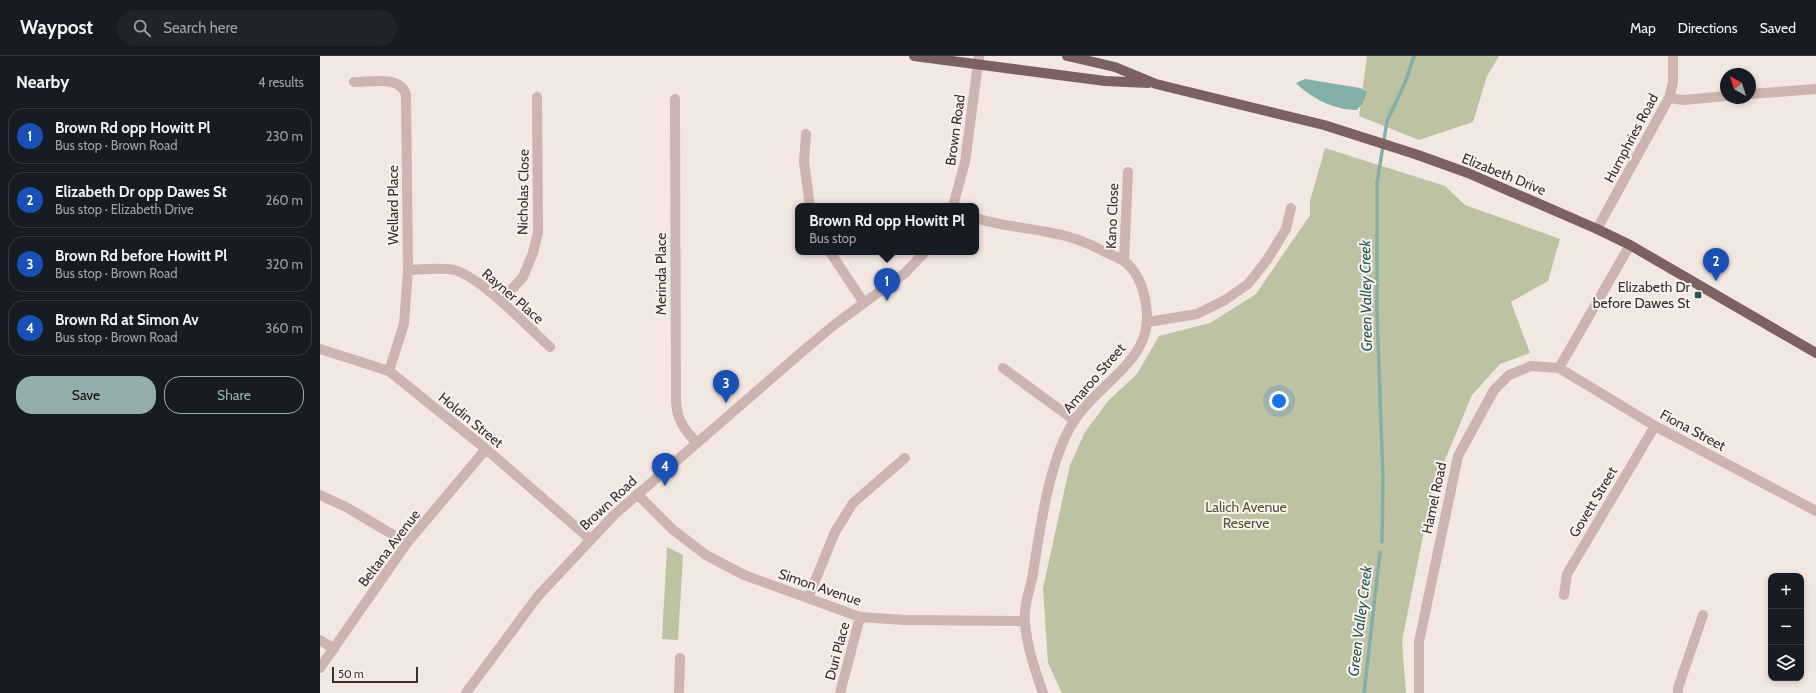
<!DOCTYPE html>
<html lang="en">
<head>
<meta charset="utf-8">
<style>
  :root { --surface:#171b24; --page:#20242c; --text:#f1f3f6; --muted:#9ea1a6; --line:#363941; --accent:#94aead }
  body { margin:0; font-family:Cabin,sans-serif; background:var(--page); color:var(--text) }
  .controls { position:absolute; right:12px; bottom:12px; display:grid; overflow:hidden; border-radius:8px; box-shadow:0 2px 6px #0003 }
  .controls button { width:36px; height:36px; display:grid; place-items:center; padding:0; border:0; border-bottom:1px solid var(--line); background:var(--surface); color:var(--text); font:20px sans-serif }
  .compass { position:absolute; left:1400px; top:12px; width:36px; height:36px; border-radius:50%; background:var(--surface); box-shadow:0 2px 6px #0003; rotate:321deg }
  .scale { position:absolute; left:12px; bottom:10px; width:86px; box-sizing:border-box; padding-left:4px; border:2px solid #3a2d2c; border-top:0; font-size:11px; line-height:14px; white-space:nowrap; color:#3a2d2c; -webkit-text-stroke:3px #faf2ee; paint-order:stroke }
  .you { position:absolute; left:959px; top:345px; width:14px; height:14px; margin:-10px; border:3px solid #fff; border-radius:50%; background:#1a73e8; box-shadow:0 0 0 6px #1a73e833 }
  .badge { display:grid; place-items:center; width:26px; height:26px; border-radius:50%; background:var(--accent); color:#fff; font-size:13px; font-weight:700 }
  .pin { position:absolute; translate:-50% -33px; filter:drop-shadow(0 1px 2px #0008) }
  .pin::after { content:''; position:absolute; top:21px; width:14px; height:12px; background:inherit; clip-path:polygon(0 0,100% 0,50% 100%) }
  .popup { position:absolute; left:475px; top:147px; width:184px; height:52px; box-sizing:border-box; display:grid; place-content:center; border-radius:8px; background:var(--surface); filter:drop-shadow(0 1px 3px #0005); font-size:13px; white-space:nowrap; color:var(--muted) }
  .popup b { font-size:15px; color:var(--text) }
  .popup::after { content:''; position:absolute; left:50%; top:100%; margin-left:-8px; border:8px solid transparent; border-top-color:var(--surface) }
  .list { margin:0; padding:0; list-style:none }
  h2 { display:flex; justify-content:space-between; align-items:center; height:52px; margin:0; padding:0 16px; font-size:17px }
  h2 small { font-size:13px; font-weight:400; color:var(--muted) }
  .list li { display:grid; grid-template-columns:26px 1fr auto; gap:12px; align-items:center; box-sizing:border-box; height:56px; margin:0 8px 8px; padding:0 8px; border:1px solid var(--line); border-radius:16px }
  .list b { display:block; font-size:15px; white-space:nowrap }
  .list p { margin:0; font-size:13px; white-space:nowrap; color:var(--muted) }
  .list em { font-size:13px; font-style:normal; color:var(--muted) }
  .actions { display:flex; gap:8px; padding:12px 16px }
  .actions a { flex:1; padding:9px 0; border:1px solid var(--accent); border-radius:16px; text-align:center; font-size:14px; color:var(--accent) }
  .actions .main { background:var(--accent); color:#111 }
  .icon { flex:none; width:22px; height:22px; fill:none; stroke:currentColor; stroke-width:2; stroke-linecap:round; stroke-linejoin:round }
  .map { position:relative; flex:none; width:1496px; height:637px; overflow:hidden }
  header { display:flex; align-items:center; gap:24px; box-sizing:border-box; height:56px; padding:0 20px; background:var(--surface); border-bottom:1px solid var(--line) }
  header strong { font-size:19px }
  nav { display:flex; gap:22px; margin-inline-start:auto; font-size:14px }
  .search { width:280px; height:36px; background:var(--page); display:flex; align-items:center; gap:10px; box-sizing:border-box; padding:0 14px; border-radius:22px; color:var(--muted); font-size:15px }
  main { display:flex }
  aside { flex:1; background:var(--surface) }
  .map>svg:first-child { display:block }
  .green { fill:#bdc2a2 }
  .water { fill:#82afa8 }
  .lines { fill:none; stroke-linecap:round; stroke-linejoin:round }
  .stream { stroke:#82afa8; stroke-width:3.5 }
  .minor { stroke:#cbb5ae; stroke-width:10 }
  .major { stroke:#7b625e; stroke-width:10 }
  .poi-dot { fill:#235a53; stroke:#faf2ee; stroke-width:1.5 }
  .labels { text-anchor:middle; stroke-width:4; stroke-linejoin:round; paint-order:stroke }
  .street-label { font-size:14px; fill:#3a2d2c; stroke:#faf2ee }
  .poi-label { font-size:14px; fill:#3a2d2c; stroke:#faf2ee; text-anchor:end }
  .park-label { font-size:14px; fill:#505730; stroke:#faf2ee }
  .water-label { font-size:15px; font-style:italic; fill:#235a53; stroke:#faf2ee }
</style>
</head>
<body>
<header>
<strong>Waypost</strong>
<div class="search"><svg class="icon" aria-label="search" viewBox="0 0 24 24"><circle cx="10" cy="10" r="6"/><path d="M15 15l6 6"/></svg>Search here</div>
<nav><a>Map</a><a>Directions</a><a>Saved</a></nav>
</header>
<main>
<aside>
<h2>Nearby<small>4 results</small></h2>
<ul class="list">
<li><span class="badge" style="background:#1a4fb4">1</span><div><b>Brown Rd opp Howitt Pl</b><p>Bus stop · Brown Road</p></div><em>230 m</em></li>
<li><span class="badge" style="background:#1a4fb4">2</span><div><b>Elizabeth Dr opp Dawes St</b><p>Bus stop · Elizabeth Drive</p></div><em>260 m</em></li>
<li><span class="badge" style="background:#1a4fb4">3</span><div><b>Brown Rd before Howitt Pl</b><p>Bus stop · Brown Road</p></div><em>320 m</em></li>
<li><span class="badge" style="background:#1a4fb4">4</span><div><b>Brown Rd at Simon Av</b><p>Bus stop · Brown Road</p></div><em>360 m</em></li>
</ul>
<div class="actions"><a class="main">Save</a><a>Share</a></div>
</aside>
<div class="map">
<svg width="1496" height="637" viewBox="0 0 1496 637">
  <rect width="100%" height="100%" fill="#f3e7e2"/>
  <path class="green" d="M 1047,0 L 1179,0 L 1167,20 L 1153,66 L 1099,84 L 1039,60 Z
    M 1005,92 L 1125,130 L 1145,149 L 1240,183 L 1228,225 L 1191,246 L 1210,297 L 1180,308 L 1152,339 L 1112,435 L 1082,585 L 1086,637 L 742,637 L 728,607 L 723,532 L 750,409 L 765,376 L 788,345 L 817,318 L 839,280 L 890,267 L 936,238 L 990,159 L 990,145 Z
    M 347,491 L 363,499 L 358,584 L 342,583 Z"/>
  <path class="water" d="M 985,23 L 1040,32 L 1047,36 L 1043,47 L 1037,54 C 1015,54 992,43 976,27 Z"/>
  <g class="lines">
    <path class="stream" d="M 1062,486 L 1063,422 L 1057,256 L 1057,127 L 1067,65 L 1085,27 L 1094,0
      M 1044,637 L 1060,496"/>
    <path class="minor" d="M 34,26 C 50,26 81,19 86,39 L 88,214 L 84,268 L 69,315
      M 1430,38 L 1496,33
      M 1349,42 L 1364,44 L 1406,40
      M 355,43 L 356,345 C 357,364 364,373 376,386
      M 486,78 L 484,106 L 490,150
      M 633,150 L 645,106 L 659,0
      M 656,162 C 680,170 703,171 727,176 C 747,179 769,187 787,197 C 792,199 799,202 804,205 C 825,221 832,260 823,283 C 812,313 772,336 754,365 C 728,405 720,475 712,523 C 709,536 703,553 705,567 C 707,591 715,614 723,637
      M 1277,173 L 1349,42 L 1353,27 L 1353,0
      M 510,196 L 544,247
      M 804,205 L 808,116
      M 88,214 C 102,214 120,211 134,214 C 161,221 208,271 230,291
      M 181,245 L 203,221 L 213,197 L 218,176 L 217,41
      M 828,266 L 877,258 L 905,244 L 928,228 L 947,204 L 966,173 L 971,152
      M 0,293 L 69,315 L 166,393 L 270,483
      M 683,312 L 754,364
      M 1239,312 L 1310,189
      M 317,438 L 352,473 L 386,499 L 424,519 L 540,561 L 585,564 L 705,565
      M 0,439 L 26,451 L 87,487
      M 1244,539 L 1247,518 L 1335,370
      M 488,542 L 515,476 L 533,447 L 585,402
      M 0,584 L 14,593
      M 0,612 L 87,487 L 166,393
      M 146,637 L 218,540 L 294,459 L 476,301 L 514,269 L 585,217 L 605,196
      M 359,637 L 360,602
      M 520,637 L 540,561
      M 1099,637 L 1099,586 L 1138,400 L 1174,334 L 1189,319 L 1211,310 L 1239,312 L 1335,370 L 1496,455
      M 1358,637 L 1358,632 L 1383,559"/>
    <path class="major" d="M 594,0 L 785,25 L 828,27
      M 747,0 L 795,11 L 836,28 L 1004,69 L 1095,98 L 1148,117 L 1277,173 L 1310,189 L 1496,297"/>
  </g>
  <rect class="poi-dot" x="1374" y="235" width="8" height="8" rx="2"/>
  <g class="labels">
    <g class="street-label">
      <text transform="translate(635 74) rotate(-82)" y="5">Brown Road</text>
      <text transform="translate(1311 82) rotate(-62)" y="5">Humphries Road</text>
      <text transform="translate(1184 118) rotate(22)" y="5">Elizabeth Drive</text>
      <text transform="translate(203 136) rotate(-89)" y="5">Nicholas Close</text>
      <text transform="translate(73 149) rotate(-90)" y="5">Wellard Place</text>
      <text transform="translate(792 160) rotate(-88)" y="5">Kano Close</text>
      <text transform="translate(341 218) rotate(-90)" y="5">Merinda Place</text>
      <text transform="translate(193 240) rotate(41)" y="5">Rayner Place</text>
      <text transform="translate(774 322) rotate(-49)" y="5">Amaroo Street</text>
      <text transform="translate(151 364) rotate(39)" y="5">Holdin Street</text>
      <text transform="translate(1373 374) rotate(28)" y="5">Fiona Street</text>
      <text transform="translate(1114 442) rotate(-78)" y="5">Hamel Road</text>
      <text transform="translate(1273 446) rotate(-59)" y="5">Govett Street</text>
      <text transform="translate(288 447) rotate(-43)" y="5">Brown Road</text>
      <text transform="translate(69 492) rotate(-53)" y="5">Beltana Avenue</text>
      <text transform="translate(500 531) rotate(19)" y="5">Simon Avenue</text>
      <text transform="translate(517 595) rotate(-75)" y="5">Duri Place</text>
    </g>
    <g class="poi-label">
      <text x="1370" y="236">Elizabeth Dr<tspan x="1370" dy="16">before Dawes St</tspan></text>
    </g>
    <g class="park-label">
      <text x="926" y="456">Lalich Avenue<tspan x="926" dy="16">Reserve</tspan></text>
    </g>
    <g class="water-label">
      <text transform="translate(1046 240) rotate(-91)" y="5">Green Valley Creek</text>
      <text transform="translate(1040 565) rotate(-83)" y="5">Green Valley Creek</text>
    </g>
  </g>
</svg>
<div class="controls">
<button>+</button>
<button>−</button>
<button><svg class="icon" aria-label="layers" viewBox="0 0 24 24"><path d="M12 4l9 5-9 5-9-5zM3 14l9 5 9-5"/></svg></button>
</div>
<svg class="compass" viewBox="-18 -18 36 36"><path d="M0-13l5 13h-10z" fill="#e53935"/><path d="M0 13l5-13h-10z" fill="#9ea1a6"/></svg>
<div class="scale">50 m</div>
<div class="you"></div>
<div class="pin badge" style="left:567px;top:245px;background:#1a4fb4">1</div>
<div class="popup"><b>Brown Rd opp Howitt Pl</b>Bus stop</div>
<div class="pin badge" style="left:1396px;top:225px;background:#1a4fb4">2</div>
<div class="pin badge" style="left:406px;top:347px;background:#1a4fb4">3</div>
<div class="pin badge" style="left:345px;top:430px;background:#1a4fb4">4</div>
</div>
</main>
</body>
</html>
